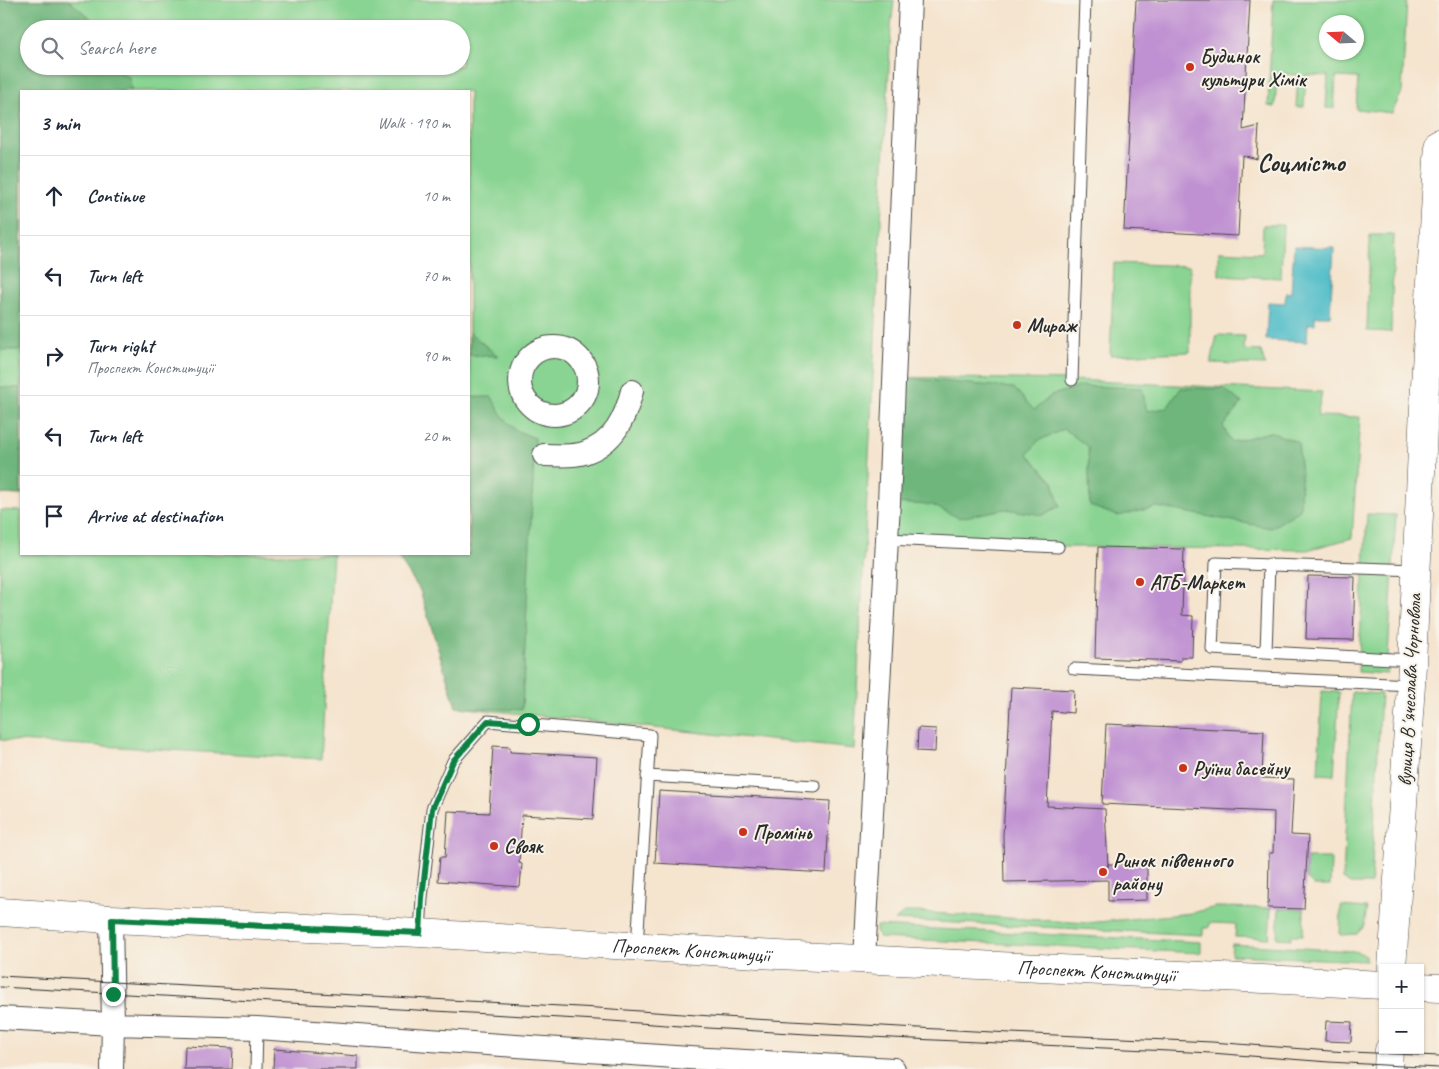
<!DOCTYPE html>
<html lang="en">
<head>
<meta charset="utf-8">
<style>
  :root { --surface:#fff; --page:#f6f6f7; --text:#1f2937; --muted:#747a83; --line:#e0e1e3 }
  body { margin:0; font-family:Caveat,sans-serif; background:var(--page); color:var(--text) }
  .controls { position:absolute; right:15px; bottom:15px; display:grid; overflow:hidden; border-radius:0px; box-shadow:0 1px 4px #0004 }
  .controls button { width:45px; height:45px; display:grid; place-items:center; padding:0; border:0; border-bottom:1px solid var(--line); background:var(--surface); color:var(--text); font:25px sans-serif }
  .compass { position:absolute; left:1319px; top:15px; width:45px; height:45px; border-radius:50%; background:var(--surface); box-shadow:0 1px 4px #0004; rotate:289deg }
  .stop { position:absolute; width:15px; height:15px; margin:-11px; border:4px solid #0b8043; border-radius:50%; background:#fff }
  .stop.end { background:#0b8043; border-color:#fff; box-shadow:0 1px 5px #0008 }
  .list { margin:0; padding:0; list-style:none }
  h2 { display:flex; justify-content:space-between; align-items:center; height:65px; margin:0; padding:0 20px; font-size:21px }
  h2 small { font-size:16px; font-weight:400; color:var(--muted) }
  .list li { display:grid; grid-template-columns:32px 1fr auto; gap:15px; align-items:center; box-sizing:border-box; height:80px; padding:0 20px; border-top:1px solid var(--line) }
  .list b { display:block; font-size:19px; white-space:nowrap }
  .list p { margin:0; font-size:16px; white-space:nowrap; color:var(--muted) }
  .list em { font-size:16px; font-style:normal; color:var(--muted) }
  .icon { flex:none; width:28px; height:28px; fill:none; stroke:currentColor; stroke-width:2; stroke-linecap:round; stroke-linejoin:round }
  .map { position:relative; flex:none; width:1439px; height:1069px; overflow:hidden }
  .search { position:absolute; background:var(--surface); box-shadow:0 1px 4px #0004; left:20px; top:20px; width:450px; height:55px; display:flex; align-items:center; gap:12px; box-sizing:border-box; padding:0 18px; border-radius:28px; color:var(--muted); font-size:19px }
  .panel { position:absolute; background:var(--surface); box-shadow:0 1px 4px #0004; left:20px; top:90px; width:450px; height:465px; border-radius:0px }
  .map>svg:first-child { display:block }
  .green { fill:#89d492; stroke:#5a805e; fill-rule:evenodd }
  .forest { fill:#6eb67c; stroke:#4c7054 }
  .water { fill:#4ebcc7; stroke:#3c7479 }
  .building { fill:#bf90d2 }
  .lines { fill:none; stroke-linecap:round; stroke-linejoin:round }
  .lane-casing { stroke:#494743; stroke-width:13 }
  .street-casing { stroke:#494743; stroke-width:24 }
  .secondary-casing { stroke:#494743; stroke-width:29 }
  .lane { stroke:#fff; stroke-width:11 }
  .street { stroke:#fff; stroke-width:22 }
  .secondary { stroke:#fff; stroke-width:28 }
  .tram { stroke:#2b2b2b; stroke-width:1 }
  .route { stroke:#0b8043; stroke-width:6 }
  .poi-dot { fill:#c8321e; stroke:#f7f3e8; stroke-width:2 }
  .labels { text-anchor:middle; stroke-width:4; stroke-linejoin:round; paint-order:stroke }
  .poi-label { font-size:20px; font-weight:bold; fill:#2b2b2b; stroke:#f7f3e8; text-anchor:start }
  .street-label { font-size:20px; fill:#2b2b2b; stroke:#f7f3e8 }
  .district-label { font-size:25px; font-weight:bold; fill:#2b2b2b; stroke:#f7f3e8 }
</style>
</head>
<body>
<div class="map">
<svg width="1439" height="1069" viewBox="0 0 1439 1069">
  <rect width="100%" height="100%" fill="#f7f3e8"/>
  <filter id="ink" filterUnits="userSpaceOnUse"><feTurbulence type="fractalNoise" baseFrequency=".02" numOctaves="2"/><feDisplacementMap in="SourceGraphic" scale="10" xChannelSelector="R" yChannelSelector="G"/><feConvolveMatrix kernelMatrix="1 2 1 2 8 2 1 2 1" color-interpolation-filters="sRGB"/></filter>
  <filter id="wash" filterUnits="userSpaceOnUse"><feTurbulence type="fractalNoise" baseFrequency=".0096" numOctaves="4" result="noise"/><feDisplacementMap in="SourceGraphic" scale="20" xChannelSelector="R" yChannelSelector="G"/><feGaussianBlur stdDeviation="1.12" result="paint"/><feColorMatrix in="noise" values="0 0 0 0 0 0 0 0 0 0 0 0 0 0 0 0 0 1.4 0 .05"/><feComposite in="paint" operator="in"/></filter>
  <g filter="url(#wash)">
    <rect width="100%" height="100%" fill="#f5e4ce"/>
    <path class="green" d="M 0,0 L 894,0 L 891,27 L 854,749 L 456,707 L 420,590 L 396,554 L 469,554 L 469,91 L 21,91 L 21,495 L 0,494 ZM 29,29 L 461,29 L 461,66 L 29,66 Z
      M 1273,0 L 1407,0 L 1402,92 L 1392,113 L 1356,109 L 1358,78 L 1336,77 L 1334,108 L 1326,108 L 1328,76 L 1306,75 L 1304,107 L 1296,107 L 1298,75 L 1277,74 L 1275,107 L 1268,106 ZM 1326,22 L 1356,22 L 1356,52 L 1326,52 Z
      M 1263,225 L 1283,225 L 1281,278 L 1219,275 L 1219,251 L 1262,253 Z
      M 1370,235 L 1394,235 L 1391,332 L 1367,331 Z
      M 1114,263 L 1190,266 L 1190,352 L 1110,355 Z
      M 1217,335 L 1245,336 L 1244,350 L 1261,351 L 1265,365 L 1211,363 Z
      M 895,377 L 1072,380 L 1322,392 L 1317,416 L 1360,417 L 1352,538 L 1307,550 L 1098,547 L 1058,547 L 887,539 Z
      M 0,510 L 21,511 L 21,554 L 333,554 L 321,759 L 0,740 Z
      M 1367,514 L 1396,515 L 1387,674 L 1358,672 Z
      M 1322,691 L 1339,692 L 1334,775 L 1318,774 Z
      M 1352,692 L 1381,694 L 1371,884 L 1350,884 L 1343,879 Z
      M 1307,858 L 1331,858 L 1330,886 L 1314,886 L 1306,878 Z
      M 1341,906 L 1367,908 L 1364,926 L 1357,934 L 1340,935 Z
      M 1216,907 L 1271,908 L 1269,938 L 1235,937 L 1236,924 L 1210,923 L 1209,928 L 1203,928 L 1203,935 L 895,920 L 905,912 L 916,912 L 1087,923 L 1192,913 Z
      M 1279,909 L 1304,909 L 1303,935 L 1291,935 L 1291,939 L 1277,938 Z
      M 876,926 L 1201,942 L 1201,953 L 879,938 L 876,930 Z
      M 1232,944 L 1354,951 L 1366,955 L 1366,961 L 1231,955 Z"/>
    <path class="forest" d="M 0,0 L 68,0 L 95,22 L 95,29 L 29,29 L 29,66 L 109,66 L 130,78 L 131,91 L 21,91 L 21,350 L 0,350 Z
      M 469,332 L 498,356 L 469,355 Z
      M 895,377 L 1014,388 L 1034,410 L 1052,395 L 1081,386 L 1142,388 L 1147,411 L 1167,408 L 1181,388 L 1224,389 L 1242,403 L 1223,426 L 1231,442 L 1270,432 L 1298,442 L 1301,474 L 1300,510 L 1271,528 L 1157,507 L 1118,516 L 1090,506 L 1088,447 L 1064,429 L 1038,441 L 1028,454 L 1053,482 L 1060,506 L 1043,515 L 1005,509 L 959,518 L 932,505 L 889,503 Z
      M 0,387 L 21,388 L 21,495 L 0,494 Z
      M 469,397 L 492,397 L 501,414 L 515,430 L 535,438 L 522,710 L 456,707 L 420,590 L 396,554 L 469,554 Z"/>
    <path class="water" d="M 1294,246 L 1334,248 L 1330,316 L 1315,316 L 1315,324 L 1308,324 L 1307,342 L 1266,340 L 1268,302 L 1285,303 L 1286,292 L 1291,293 Z"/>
    <g id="blocks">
      <path class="building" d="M 1136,0 L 1250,0 L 1243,130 L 1259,126 L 1257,159 L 1242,155 L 1238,236 L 1124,230 Z
        M 1098,547 L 1184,549 L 1182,615 L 1193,616 L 1192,657 L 1181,657 L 1181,661 L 1095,658 Z
        M 1308,576 L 1355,577 L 1353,640 L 1306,639 Z
        M 1011,687 L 1074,690 L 1073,713 L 1052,711 L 1047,806 L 1105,809 L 1108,867 L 1108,864 L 1147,864 L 1147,900 L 1108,901 L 1108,880 L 1004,882 L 1003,836 Z
        M 1106,724 L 1264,731 L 1262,778 L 1294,779 L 1291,835 L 1308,836 L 1304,909 L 1268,908 L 1269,853 L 1273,853 L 1274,812 L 1102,804 Z
        M 918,728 L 936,729 L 935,752 L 917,751 Z
        M 493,746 L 510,747 L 510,752 L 597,757 L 593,819 L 522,815 L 519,863 L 522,864 L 520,887 L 438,881 L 440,857 L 445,857 L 448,811 L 489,813 Z
        M 659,791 L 830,801 L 826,873 L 655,863 Z
        M 1326,1021 L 1352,1022 L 1351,1042 L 1325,1041 Z
        M 185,1046 L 233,1048 L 232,1069 L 184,1069 Z
        M 274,1049 L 358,1056 L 358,1069 L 273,1069 Z"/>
    </g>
  </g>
  <g filter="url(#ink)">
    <use href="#blocks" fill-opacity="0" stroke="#494743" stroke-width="1"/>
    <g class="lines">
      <defs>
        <path id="lane" d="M 1072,380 L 1085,0
          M 887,539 L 1058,547
          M 1266,652 L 1269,564
          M 1411,660 L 1212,649 L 1216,563 L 1417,570
          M 1074,669 L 1411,685
          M 647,776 L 815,786
          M 420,933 L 422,898 L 432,809 L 453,761 L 488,721 L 650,735 L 637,947
          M 256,1069 L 257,1028"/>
        <path id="street" d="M520 381a34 34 0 1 1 68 0a34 34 0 1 1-68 0Z
          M 544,455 C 557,455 572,457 584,453 C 614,443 625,419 632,391
          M 111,919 L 113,1024 L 112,1069
          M 864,959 L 889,503 L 910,0
          M 0,1018 L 113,1024 L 257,1028 L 689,1058 L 894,1069"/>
        <g id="secondary">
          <path id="s1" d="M 0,912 L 111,919 L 420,933 L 758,954 L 1383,985"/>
          <path d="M 1392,968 L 1411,685 L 1425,386 L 1439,143"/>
          <path d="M 1420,987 L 1439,988"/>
          <path d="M 1388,1069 L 1389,1050"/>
        </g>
      </defs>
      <use href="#lane" class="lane-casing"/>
      <use href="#street" class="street-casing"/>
      <use href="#secondary" class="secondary-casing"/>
      <use href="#lane" class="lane"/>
      <use href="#street" class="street"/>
      <use href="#secondary" class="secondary"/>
      <path class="tram" d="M 0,976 L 598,1008 L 753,1019 L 1011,1033 L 1212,1042 L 1330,1051 L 1439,1056
        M 0,987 L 597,1020 L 708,1028 L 807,1034 L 1211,1053 L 1329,1062 L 1439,1068"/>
    </g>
  </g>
  <g class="lines" filter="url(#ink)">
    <path class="route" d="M 113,994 L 112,919 L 420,933 L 422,898 L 432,809 L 453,761 L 488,721 L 528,724"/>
  </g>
  <g class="poi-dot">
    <circle cx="1190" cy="67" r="5"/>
    <circle cx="1017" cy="325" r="5"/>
    <circle cx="1140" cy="582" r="5"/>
    <circle cx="1183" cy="768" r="5"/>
    <circle cx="743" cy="832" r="5"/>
    <circle cx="494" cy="846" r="5"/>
    <circle cx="1103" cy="872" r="5"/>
  </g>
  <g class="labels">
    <g class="poi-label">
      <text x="1200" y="63">Будинок<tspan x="1200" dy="23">культури Хімік</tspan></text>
      <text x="1027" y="332">Мираж</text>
      <text x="1150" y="589">АТБ-Маркет</text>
      <text x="1193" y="775">Руїни басейну</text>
      <text x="753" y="839">Промінь</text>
      <text x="504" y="853">Свояк</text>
      <text x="1113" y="867">Ринок південного<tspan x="1113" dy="23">району</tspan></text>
    </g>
    <g class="street-label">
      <text transform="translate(1409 690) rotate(-87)" y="7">вулиця Вʼячеслава Чорновола</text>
      <text dy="7" stroke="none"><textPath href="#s1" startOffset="692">Проспект Конституції</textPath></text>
      <text dy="7" stroke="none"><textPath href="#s1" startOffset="1098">Проспект Конституції</textPath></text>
    </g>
    <g class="district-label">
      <text x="1301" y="171">Соцмісто</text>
    </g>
  </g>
</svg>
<div class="controls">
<button>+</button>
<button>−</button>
</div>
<svg class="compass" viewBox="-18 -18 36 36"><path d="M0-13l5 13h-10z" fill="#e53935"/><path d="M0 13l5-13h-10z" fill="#747a83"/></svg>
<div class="stop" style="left:528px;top:724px"></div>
<div class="stop end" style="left:113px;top:994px"></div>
<div class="search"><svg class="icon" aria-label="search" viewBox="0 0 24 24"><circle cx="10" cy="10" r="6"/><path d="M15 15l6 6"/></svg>Search here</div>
<section class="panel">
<h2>3 min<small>Walk · 190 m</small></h2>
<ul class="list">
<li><svg class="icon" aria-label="ahead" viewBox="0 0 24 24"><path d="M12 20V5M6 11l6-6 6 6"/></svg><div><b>Continue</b></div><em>10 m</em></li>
<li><svg class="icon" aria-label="left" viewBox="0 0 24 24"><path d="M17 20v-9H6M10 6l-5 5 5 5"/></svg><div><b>Turn left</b></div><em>70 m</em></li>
<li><svg class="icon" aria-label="right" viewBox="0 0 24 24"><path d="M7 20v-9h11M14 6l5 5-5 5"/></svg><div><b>Turn right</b><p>Проспект Конституції</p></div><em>90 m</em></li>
<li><svg class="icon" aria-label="left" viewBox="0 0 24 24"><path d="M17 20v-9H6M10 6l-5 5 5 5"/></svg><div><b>Turn left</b></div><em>20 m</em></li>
<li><svg class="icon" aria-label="arrive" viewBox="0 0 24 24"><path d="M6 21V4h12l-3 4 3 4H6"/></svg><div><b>Arrive at destination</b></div></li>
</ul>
</section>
</div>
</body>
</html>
